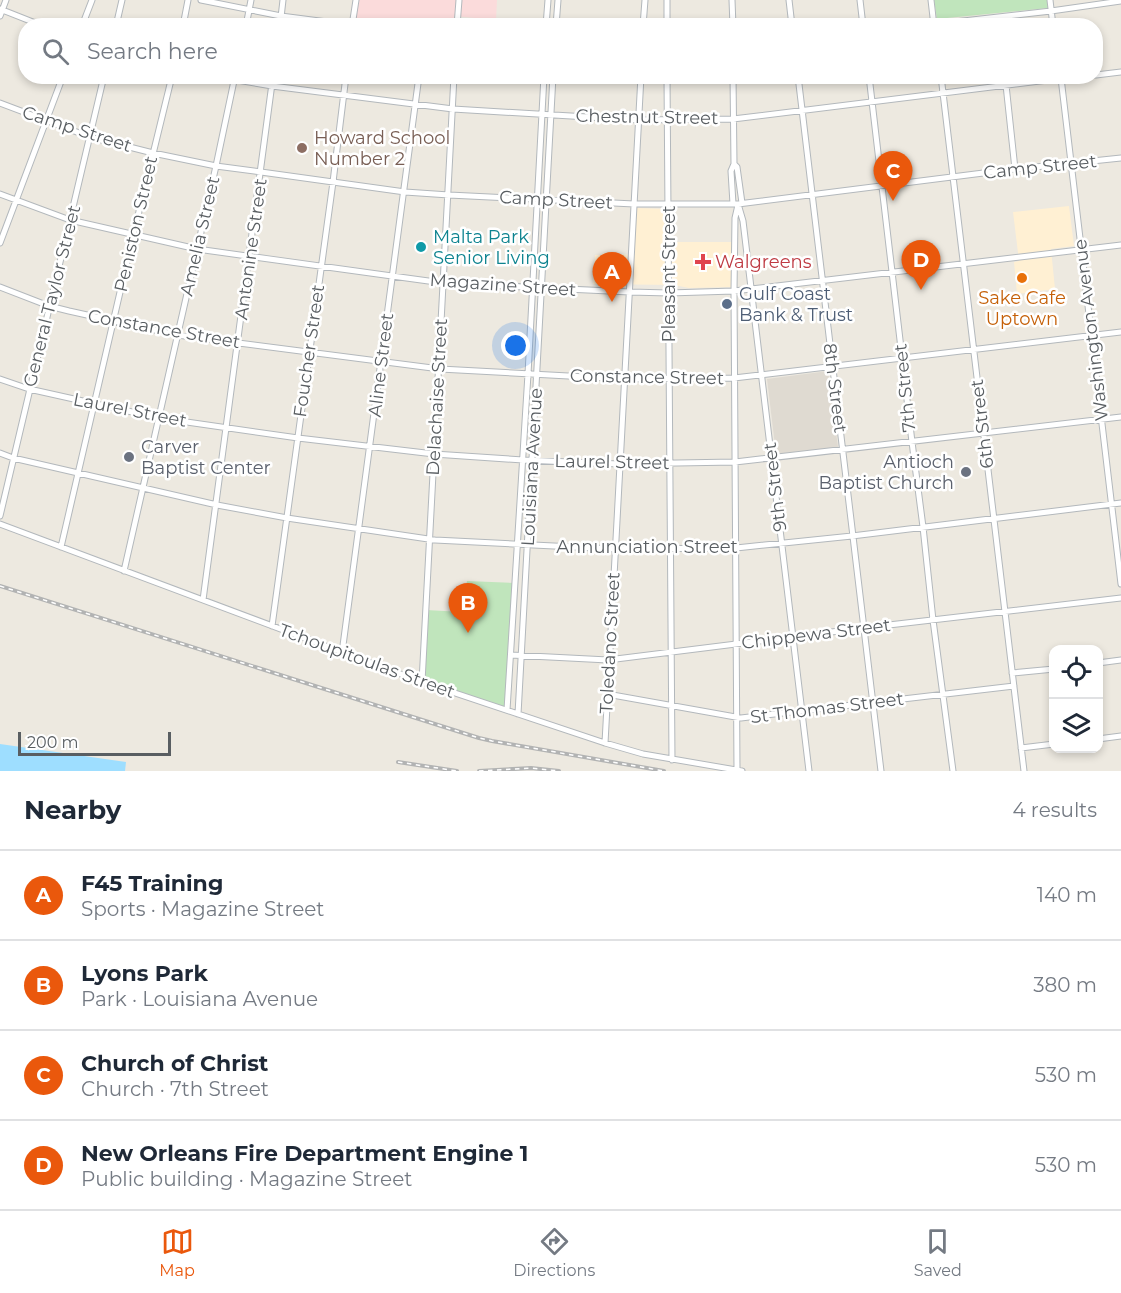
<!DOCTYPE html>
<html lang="en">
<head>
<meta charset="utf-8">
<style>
  :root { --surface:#fff; --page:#f2f2f3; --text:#1f2937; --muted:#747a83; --line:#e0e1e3; --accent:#ea580c }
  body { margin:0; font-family:Montserrat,sans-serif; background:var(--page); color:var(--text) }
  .controls { position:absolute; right:18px; bottom:18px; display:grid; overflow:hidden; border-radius:12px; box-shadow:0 3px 9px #0003 }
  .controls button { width:54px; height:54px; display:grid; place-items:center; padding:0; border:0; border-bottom:2px solid var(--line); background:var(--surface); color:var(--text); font:30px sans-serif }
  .scale { position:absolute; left:18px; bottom:15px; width:153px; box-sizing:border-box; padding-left:6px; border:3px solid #595e62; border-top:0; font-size:16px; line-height:21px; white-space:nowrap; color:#595e62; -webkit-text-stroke:4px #fff; paint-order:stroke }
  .you { position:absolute; left:516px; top:346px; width:21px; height:21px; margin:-15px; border:4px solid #fff; border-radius:50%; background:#1a73e8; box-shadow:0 0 0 9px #1a73e833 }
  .badge { display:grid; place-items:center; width:39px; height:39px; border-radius:50%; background:var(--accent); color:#fff; font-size:20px; font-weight:700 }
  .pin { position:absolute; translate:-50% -50px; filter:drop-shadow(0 2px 3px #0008) }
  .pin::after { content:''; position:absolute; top:32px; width:21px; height:18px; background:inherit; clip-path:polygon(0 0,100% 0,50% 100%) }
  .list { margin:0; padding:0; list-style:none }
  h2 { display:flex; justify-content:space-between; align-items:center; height:78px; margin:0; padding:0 24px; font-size:26px }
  h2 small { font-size:20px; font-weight:400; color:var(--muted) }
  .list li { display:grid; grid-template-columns:39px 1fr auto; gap:18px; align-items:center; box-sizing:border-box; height:90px; padding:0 24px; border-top:2px solid var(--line) }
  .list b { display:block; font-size:22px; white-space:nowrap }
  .list p { margin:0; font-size:20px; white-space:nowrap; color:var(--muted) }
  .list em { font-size:20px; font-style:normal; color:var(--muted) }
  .icon { flex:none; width:33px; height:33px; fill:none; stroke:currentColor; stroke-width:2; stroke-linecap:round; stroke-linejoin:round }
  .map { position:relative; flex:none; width:1121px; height:771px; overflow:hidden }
  .search { position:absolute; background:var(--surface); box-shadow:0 3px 9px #0003; left:18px; right:18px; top:18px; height:66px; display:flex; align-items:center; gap:15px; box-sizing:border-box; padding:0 21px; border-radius:24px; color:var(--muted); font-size:22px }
  .sheet { height:438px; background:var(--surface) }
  nav { display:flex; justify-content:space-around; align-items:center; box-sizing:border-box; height:84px; border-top:2px solid var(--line); background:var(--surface); font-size:16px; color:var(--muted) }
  nav a { display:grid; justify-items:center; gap:3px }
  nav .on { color:var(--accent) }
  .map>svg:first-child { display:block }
  .commercial { fill:#fff0d3 }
  .education { fill:#dfdad1 }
  .medical { fill:#fbdbdb }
  .green { fill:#c0e5bc }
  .water { fill:#9edeff }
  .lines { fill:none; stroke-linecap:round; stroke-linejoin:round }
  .minor-casing { stroke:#b3b8bc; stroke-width:7 }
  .minor { stroke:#fff; stroke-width:5 }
  .rail-casing { stroke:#b2b3b3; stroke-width:4 }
  .rail { stroke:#fff; stroke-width:1.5; stroke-dasharray:4.5; stroke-linecap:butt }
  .education-dot { fill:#8d6e63; stroke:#fff; stroke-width:2 }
  .culture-dot { fill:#0f9aa8; stroke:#fff; stroke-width:2 }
  .health-dot { fill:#e0444e; stroke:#fff; stroke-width:2 }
  .food-dot { fill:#e8710a; stroke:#fff; stroke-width:2 }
  .service-dot { fill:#5c6f8a; stroke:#fff; stroke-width:2 }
  .worship-dot { fill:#6b7280; stroke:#fff; stroke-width:2 }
  .labels { text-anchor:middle; stroke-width:5; stroke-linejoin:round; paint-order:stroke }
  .street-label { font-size:18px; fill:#595e62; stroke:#fff }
  .education-label { font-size:18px; fill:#785e54; stroke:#fff; text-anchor:start }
  .culture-label { font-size:18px; fill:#0d838f; stroke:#fff; text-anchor:start }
  .health-label { font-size:18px; fill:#be3a42; stroke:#fff; text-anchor:start }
  .service-label { font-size:18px; fill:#4e5e75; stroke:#fff; text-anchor:start }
  .food-label { font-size:18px; fill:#c56008; stroke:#fff }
  .worship-label { font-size:18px; fill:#5b616d; stroke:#fff; text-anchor:start }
</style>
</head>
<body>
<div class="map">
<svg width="1121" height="771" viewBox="0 0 1121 771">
  <rect width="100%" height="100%" fill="#ede9e0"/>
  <path class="commercial" d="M 1069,206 L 1074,246 L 1051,249 L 1055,289 L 1017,294 L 1014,262 L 1019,261 L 1013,212 Z
    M 636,208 L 666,209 L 666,242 L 733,242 L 733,287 L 689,288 L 674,285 L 593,284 L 595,255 L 602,255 L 603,253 L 634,255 Z"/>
  <path class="education" d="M 828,371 L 838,447 L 776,454 L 767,379 Z"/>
  <path class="medical" d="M 358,0 L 497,0 L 496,20 L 454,16 L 453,26 L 383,25 L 355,21 Z"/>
  <path class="green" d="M 934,0 L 1047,0 L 1048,8 L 937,19 Z
    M 467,581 L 515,583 L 507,710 L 422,682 L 426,610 L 462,612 Z"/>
  <path class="water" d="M 0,744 L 126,762 L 125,771 L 0,771 Z"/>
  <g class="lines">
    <defs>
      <path id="minor" d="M 201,0 L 281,16 L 358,26
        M 732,0 L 733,26
        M 789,0 L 792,26
        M 860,0 L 863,26
        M 931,0 L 934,26
        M 1050,0 L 1053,26
        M 0,9 L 43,26
        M 0,16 L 6,0
        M 82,26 L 92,0
        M 116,26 L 122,0
        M 183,26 L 188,0
        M 246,26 L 251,0
        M 280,26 L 283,0
        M 352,26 L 356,0
        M 457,26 L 459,0
        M 546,26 L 548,0
        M 556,26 L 558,0
        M 643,26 L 645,0
        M 667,26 L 667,0
        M 919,26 L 1051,11 L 1121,1
        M 1096,75 L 1121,72
        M 213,76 L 272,86 L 453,109 L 638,120 L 733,119 L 1080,76
        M 667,76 L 672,760
        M 733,76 L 734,164 L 737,167 L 742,203
        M 798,76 L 881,771
        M 869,76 L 912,442 L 923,527 L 933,620 L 953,771
        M 941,76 L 1024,771
        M 1061,78 L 1121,584
        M 1006,85 L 1015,169
        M 0,103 L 90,137 L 153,153 L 216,166 L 261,172 L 405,192 L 449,195 L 634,204 L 738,204 L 1015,169 L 1121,158
        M 0,194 L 70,220 L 197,249 L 392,276 L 443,283 L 630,292 L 669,293 L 734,291 L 1121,245
        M 733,204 L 731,171 L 734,164
        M 738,204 L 743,221 L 809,771
        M 0,243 L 63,76
        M 0,287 L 49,306 L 69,311 L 177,335 L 440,369 L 624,379 L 734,378 L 1121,332
        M 0,379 L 29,389 L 159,418 L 298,438 L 434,454 L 523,460 L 619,464 L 735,462 L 1121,417
        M 0,453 L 13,458 L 217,505 L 287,518 L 435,540 L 615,549 L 736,548 L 852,536 L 1121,503
        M 0,516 L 104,76
        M 0,524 L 422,682 L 605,743 L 643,754 L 742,771
        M 61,547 L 133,236 L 172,76
        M 124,571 L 216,166 L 235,76
        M 203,600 L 273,76
        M 272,626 L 333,182 L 346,76
        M 342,653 L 419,76
        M 511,655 L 608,660 L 863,628 L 1121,598
        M 1098,663 L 1121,660
        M 1012,673 L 1054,669
        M 422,682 C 434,480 444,278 454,76
        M 607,694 L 741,718 L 1014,686
        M 507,710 L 528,374 L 544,76
        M 518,714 L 553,76
        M 1098,739 L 1121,736
        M 605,743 L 641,76
        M 1021,748 L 1054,744
        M 737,770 L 734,291 L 735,218 L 738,205"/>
    </defs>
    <use href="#minor" class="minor-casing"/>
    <use href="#minor" class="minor"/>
    <defs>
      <path id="rail" d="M 0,586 L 479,738 L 492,741 L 664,771
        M 398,762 L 457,771
        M 479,771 L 531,768 L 559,771"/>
    </defs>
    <use href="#rail" class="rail-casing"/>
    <use href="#rail" class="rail"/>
  </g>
  <circle class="education-dot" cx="302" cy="148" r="6"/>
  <circle class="culture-dot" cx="421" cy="247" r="6"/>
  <path class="health-dot" d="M700 253h6v6h6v6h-6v6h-6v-6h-6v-6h6z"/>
  <circle class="food-dot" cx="1022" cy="278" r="6"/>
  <circle class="service-dot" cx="727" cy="304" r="6"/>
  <g class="worship-dot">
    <circle cx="129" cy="457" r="6"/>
    <circle cx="966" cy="472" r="6"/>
  </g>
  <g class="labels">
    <g class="street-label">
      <text transform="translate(647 117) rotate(1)" y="6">Chestnut Street</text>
      <text transform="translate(77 129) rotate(18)" y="6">Camp Street</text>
      <text transform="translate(1040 167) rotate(-6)" y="6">Camp Street</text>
      <text transform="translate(556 200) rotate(3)" y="6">Camp Street</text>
      <text transform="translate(136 224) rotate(-77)" y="6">Peniston Street</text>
      <text transform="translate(200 236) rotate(-77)" y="6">Amelia Street</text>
      <text transform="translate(251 249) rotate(-82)" y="6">Antonine Street</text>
      <text transform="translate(669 274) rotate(-90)" y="6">Pleasant Street</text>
      <text transform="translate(503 285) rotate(4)" y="6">Magazine Street</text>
      <text transform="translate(52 296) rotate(-76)" y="6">General Taylor Street</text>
      <text transform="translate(164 329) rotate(10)" y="6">Constance Street</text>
      <text transform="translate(1091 330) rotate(-97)" y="6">Washington Avenue</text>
      <text transform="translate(309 351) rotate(-82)" y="6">Foucher Street</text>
      <text transform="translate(381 365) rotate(-83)" y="6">Aline Street</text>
      <text transform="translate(647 377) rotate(1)" y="6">Constance Street</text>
      <text transform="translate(835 388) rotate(83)" y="6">8th Street</text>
      <text transform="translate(905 388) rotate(-96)" y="6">7th Street</text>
      <text transform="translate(437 397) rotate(-87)" y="6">Delachaise Street</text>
      <text transform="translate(130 410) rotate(11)" y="6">Laurel Street</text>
      <text transform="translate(982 424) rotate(-97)" y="6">6th Street</text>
      <text transform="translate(612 462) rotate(1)" y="6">Laurel Street</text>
      <text transform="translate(532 467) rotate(-87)" y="6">Louisiana Avenue</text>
      <text transform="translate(775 487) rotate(-97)" y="6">9th Street</text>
      <text x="647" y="553">Annunciation Street</text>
      <text transform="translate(816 634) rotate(-7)" y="6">Chippewa Street</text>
      <text transform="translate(610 643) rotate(-87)" y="6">Toledano Street</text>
      <text transform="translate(367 661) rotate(20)" y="6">Tchoupitoulas Street</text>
      <text transform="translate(827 708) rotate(-7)" y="6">St Thomas Street</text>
    </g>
    <g class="education-label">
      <text x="314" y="144">Howard School<tspan x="314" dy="21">Number 2</tspan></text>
    </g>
    <g class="culture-label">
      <text x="433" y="243">Malta Park<tspan x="433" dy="21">Senior Living</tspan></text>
    </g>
    <g class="health-label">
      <text x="715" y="268">Walgreens</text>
    </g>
    <g class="service-label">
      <text x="739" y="300">Gulf Coast<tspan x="739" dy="21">Bank &amp; Trust</tspan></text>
    </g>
    <g class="food-label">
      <text x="1022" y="304">Sake Cafe<tspan x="1022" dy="21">Uptown</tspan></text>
    </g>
    <g class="worship-label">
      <text x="141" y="453">Carver<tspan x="141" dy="21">Baptist Center</tspan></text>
      <text x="954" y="468" text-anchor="end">Antioch<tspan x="954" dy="21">Baptist Church</tspan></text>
    </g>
  </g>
</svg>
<div class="controls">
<button><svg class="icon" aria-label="locate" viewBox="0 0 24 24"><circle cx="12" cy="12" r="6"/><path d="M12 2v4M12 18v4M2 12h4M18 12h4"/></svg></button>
<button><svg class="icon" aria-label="layers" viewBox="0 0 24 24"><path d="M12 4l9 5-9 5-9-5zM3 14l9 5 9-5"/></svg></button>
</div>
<div class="scale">200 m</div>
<div class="you"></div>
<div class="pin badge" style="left:612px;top:302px">A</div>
<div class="pin badge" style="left:468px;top:633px">B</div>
<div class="pin badge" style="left:893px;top:201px">C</div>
<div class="pin badge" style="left:921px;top:290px">D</div>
<div class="search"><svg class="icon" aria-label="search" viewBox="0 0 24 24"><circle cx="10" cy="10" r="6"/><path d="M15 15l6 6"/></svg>Search here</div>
</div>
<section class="sheet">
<h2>Nearby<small>4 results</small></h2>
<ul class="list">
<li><span class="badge">A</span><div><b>F45 Training</b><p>Sports · Magazine Street</p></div><em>140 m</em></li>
<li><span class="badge">B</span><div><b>Lyons Park</b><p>Park · Louisiana Avenue</p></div><em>380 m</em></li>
<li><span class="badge">C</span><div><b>Church of Christ</b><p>Church · 7th Street</p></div><em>530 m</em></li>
<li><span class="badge">D</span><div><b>New Orleans Fire Department Engine 1</b><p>Public building · Magazine Street</p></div><em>530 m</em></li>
</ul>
</section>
<nav>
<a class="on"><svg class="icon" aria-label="map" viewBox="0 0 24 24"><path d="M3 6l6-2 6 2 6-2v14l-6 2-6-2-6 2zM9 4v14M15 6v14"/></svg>Map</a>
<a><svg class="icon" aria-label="directions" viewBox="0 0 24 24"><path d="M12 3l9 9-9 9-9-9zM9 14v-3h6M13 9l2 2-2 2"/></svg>Directions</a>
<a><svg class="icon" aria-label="saved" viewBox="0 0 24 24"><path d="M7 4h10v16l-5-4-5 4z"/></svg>Saved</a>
</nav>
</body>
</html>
